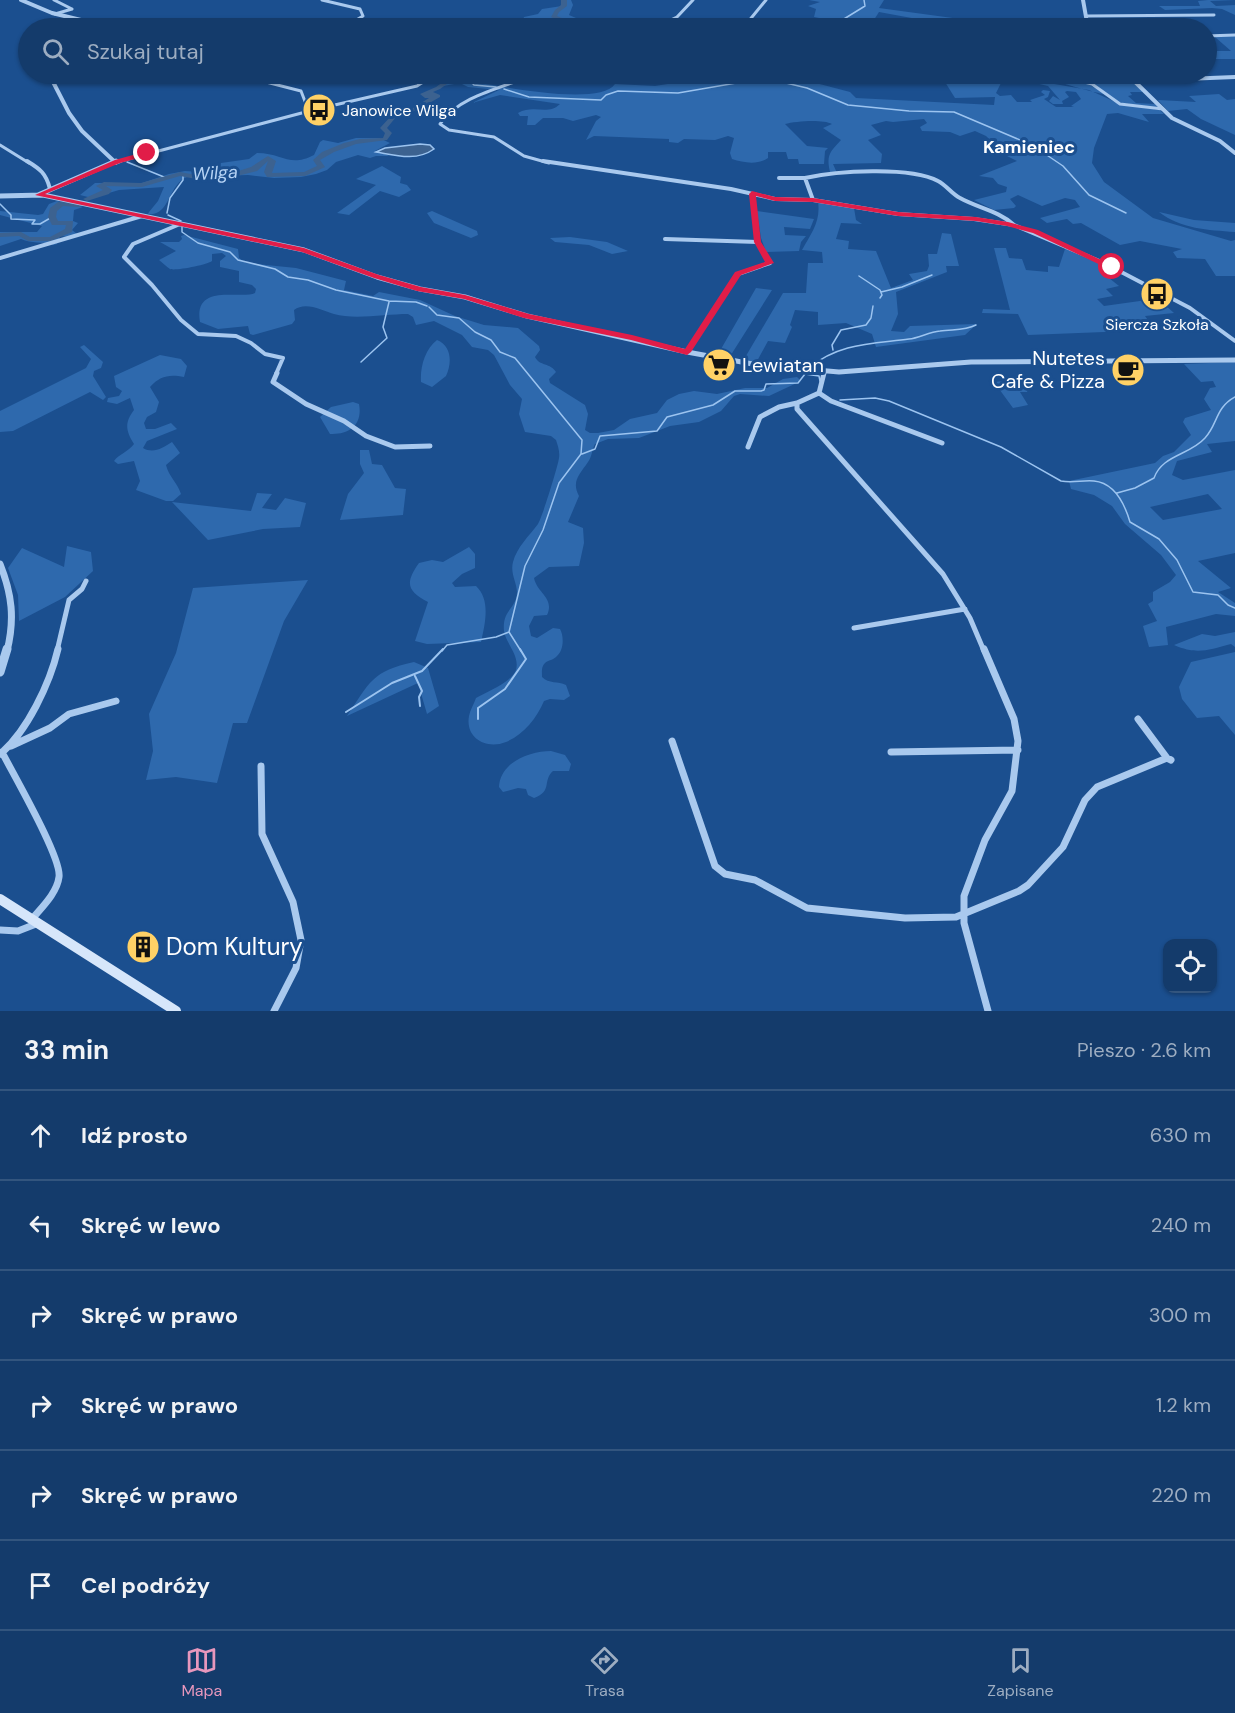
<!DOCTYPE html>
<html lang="pl">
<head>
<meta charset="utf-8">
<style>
  :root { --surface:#143b6b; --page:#214673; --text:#f1f3f6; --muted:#9dadc1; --line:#33557e; --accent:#e797bd }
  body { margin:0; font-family:"DM Sans",sans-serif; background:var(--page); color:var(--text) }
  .controls { position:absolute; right:18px; bottom:18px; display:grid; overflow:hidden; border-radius:12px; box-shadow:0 2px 4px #0004 }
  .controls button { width:54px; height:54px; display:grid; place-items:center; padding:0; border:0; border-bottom:2px solid var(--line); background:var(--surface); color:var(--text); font:30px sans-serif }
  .stop { position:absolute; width:18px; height:18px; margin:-14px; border:4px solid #e11d48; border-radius:50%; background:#fff }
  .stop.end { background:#e11d48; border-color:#fff; box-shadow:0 2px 6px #0008 }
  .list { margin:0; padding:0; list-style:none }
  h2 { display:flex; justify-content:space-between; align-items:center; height:78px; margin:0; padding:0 24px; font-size:26px }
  h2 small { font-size:20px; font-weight:400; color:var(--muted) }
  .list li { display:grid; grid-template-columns:39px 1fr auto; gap:18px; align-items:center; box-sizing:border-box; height:90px; padding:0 24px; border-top:2px solid var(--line) }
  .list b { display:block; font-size:22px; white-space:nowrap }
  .list em { font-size:20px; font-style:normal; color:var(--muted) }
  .icon { flex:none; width:33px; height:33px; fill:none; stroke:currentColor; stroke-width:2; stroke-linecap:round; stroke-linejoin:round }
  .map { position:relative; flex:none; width:1235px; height:1011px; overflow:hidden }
  .search { position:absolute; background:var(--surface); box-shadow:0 2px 4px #0004; left:18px; right:18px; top:18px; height:66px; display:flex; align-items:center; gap:15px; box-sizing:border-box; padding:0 21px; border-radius:33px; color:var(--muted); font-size:22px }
  .sheet { height:618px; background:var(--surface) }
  nav { display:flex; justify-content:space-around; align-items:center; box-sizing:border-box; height:84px; border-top:2px solid var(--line); background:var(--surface); font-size:16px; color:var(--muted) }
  nav a { display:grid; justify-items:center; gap:3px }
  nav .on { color:var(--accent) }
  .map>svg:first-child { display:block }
  .green { fill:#2e69ad; fill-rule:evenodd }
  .water { fill:#3c6290; stroke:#9cc4f0; stroke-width:1.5 }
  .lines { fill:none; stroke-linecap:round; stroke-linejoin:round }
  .stream-far1 { stroke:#9cc4f0; stroke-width:1.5 }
  .stream { stroke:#9cc4f0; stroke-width:2 }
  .river { fill:#3c6290; fill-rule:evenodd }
  .minor-far3 { stroke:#a9c9ee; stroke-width:3 }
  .minor-far2 { stroke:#a9c9ee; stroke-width:4 }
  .minor-far1 { stroke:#a9c9ee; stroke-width:5 }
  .minor { stroke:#a9c9ee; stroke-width:7 }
  .tertiary-far3 { stroke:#a9c9ee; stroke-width:4 }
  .tertiary-far2 { stroke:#a9c9ee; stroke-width:5 }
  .tertiary-far1 { stroke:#a9c9ee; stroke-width:7 }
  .tertiary { stroke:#a9c9ee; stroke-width:9 }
  .secondary { stroke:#d6e6fa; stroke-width:10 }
  .route { fill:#e11d48 }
  .labels { text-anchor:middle; stroke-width:6; stroke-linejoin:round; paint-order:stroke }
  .far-poi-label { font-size:16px; fill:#fff; stroke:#1b4f8f; text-anchor:start }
  .far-neighbourhood-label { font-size:18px; font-weight:bold; fill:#fff; stroke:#1b4f8f }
  .far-water-label { font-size:18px; font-style:italic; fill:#b5d3f5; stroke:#1b4f8f }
  .poi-label { font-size:20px; fill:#fff; stroke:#1b4f8f; text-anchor:end }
  .near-poi-label { font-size:24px; fill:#fff; stroke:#1b4f8f; text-anchor:start }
</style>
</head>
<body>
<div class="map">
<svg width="1235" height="1011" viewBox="0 0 1235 1011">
  <rect width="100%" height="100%" fill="#1b4f8f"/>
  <path class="green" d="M 561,0 L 571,0 L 573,5 L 569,15 L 583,21 L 584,24 L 577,28 L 535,28 L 523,20 L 524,17 L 538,14 L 542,9 L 562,6 Z
    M 809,0 L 884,0 L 879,8 L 960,19 L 955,26 L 879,12 L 870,26 L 878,28 L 833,28 L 834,21 L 814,17 L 816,9 L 808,6 L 820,2 Z
    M 1208,0 L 1235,0 L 1210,1 L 1216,6 L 1235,5 L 1235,15 L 1222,9 L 1212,8 L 1165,10 L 1159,6 L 1200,6 L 1198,1 Z
    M 1235,35 L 1235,59 L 1207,59 L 1206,51 L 1231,51 L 1215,37 Z
    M 448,74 L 519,74 L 511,77 L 480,79 L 480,83 C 505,87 600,106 615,84 L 655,86 L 718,76 L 813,74 L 812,82 L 850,92 L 856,98 L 994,105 L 995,97 L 955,98 L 945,82 L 927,78 L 939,74 L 990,74 L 991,76 L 988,77 L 990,79 L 1007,77 L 1001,74 C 1038,74 1073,70 1104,94 C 1084,91 1065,82 1044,80 C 1030,79 1021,85 1008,77 L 1001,83 L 996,93 L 1000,96 L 1011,95 L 1017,102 L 1032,102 L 1030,100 L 1045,95 L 1041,92 L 1043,90 L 1050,91 L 1048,97 L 1044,99 L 1056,107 L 1074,107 L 1071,106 L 1081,99 L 1076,92 L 1067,91 L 1065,92 L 1069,97 L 1062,101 L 1063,104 L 1053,104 L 1049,101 L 1053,96 L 1060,100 L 1048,86 L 1035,83 L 1037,81 L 1089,90 L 1120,104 L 1160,110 L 1164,114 L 1142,114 L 1149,122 L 1118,113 L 1107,114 L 1094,148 L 1092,163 L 1104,182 L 1153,218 L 1231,241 L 1235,240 L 1235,276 L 1216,276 L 1205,259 L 1177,258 L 1173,252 L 1182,249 L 1140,241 L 1120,245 L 1081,223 L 1073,224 L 1067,219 L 1047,223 L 1040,218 L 1080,207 L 1075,200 L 1065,198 L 1042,206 L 1018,195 L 1010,199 L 1016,206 L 1014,208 L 994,210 L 974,200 L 1006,192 L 1007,187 L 998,184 L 993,178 L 979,176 L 1017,161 L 1007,156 L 986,136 L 975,131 L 960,136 L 950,132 L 922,131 L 920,127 L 927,123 L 924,119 L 893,122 L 886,121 L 871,125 L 881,135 L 868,140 L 882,154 L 881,163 L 833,164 L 837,173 L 830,172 C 826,155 830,152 841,140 L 823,128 L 832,124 C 823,119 796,121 785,124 L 807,146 L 828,148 L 825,151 L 824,164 L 799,164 L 798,159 L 788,159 L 786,152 L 768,152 L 768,158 C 758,165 744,163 732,159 L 730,153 L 734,138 L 728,136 L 715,140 L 684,139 L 678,143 L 669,142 L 669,139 L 594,136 L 586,140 L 596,121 L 601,117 L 596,115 L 573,121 L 563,118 L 543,118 L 535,125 L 527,125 L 528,116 L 520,116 L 518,113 C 534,104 548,116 560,104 L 500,95 L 472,103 L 499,90 L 468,87 L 460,83 L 443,86 L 442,81 Z
    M 1091,81 L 1133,82 L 1143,92 L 1130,92 L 1132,95 L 1128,96 L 1136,103 L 1155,104 L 1159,108 L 1116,102 Z
    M 1219,94 L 1227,100 L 1235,99 L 1235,135 L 1201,119 L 1187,109 L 1168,111 L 1158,100 L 1196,102 L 1189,96 Z
    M 356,138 L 379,138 L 390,143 L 375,151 L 390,156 L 376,156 L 370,158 L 358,155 L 336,162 L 327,170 L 316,174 L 301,177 L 274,178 L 248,175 L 187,177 C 168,184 170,217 148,214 L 149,212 L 158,201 L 164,187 L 119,190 L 92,198 L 80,195 L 95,183 L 142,183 L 169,174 L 185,171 L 217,173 L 221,163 L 249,159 L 257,153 C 283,153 289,168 314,155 L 320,142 L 323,140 L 338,143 Z
    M 382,166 L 401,177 L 400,183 L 407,185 L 411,190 L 399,197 L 380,191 L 349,215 L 337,213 L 376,185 L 356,179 Z
    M 57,201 L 83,207 L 74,210 L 73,221 L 78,223 L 72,230 L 77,234 L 71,237 L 60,236 L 57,244 L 53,245 C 42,241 32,244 21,239 L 0,246 L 0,232 L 37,232 L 42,226 L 0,215 L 0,211 L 38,215 L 43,214 L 49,204 Z
    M 818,202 L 854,208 L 856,220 L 862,224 L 841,223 L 836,239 L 849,241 L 848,249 L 876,251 L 891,288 L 913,280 L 909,274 L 927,271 L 929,266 L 928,254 L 937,254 L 942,233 L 951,234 L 959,266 L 946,266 L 947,272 L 896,292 L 898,314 L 891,331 L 904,332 L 910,326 L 977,324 L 965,335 L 876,347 L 872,334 L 846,323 L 818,325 L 818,312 L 795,310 L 790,325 L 792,327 L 785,343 L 768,341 L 756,363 L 743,361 L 783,293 L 806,293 L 808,263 L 823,263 L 822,252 L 802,250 C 811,234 821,221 818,202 Z
    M 432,211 L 477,231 L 478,235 L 471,238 L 434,223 L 427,213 Z
    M 757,211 L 814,219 L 810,229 L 784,227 L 785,235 L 806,236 L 801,242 L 799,251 L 766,252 L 761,238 Z
    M 1159,212 L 1194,220 L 1235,223 L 1235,232 C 1208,230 1181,229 1159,212 Z
    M 184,235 L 238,249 L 239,258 L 246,263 L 296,268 L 346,281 L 344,290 L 373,296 L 379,292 L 420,300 L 455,316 L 484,325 L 518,328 L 539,346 L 540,350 L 535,357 C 539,366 551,363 556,372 L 549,379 L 550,383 L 585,405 L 588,414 L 585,430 L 590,433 L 598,433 L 614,430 L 630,419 L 657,413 L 667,400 L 679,394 L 694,391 L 717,394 L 745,388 L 767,388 L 783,379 L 797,377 L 801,381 L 769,396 L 740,394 L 734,396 L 721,411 L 699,422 L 670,426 L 639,438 L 608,439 L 595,444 C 592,449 592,457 588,462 C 580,474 571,481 579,496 L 568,522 L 583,528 L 584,543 L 579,566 L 549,567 L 534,578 C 537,593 555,598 547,615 L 534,616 L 529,626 L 531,636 L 537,638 L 553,628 L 560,629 C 564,636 564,650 557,656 C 554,660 548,660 545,663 C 541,667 542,672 542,677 C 549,684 558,681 566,685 L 570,696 L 564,700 L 550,699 L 544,701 C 537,718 523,735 506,742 C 486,750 465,738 469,716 C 470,710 474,704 476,698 C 486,692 512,682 516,670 C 520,655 506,644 504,631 C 502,610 516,609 517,593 C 517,582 510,574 513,562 C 517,547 529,536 538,524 C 542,518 558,466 559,458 C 560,452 558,446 556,440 L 551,436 L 525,432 L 519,414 L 522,399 L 510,385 L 494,355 L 488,350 L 472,347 L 462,335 L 434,321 L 416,325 L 413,317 L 408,314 C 386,314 354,320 334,314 C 322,310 305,301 294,310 L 295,320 L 292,324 L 253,335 L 250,334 L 248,326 L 218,329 L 200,322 C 193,282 242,300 255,293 L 256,289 L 252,285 L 239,282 L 239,271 L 220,267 L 220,261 L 226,256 L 222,253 L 212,254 L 212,261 C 207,265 175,271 170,269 C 167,267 163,263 159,260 L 176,251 L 160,242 L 179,242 L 182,239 L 181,236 Z
    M 570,237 L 607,242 L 628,251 L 612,254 L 589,245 L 555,242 L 550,238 Z
    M 1066,246 L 1123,274 L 1109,278 L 1119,286 L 1106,289 L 1113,296 L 1097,299 L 1104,306 L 1147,300 L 1155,306 L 1165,305 L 1174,313 L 1145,316 L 1155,330 L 1028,335 L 1018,314 L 982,313 L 983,309 L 1010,310 L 994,248 L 1006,248 L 1009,258 L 1022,259 L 1026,270 L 1048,272 L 1048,266 L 1059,267 Z
    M 756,288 L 772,290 L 729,358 L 717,356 Z
    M 437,340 C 452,346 452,363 446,376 L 432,387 L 421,382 C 420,367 425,349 437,340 Z
    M 84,345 L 103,362 L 101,368 L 94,371 L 93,376 L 106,397 L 103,400 L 90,392 L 13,431 L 0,432 L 0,411 L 86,368 L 91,359 L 80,347 Z
    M 160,355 L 181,359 L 187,366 L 184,377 C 169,374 160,376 150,387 L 159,402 L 156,412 L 147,417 L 144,423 L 146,429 L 155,429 L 171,423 L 177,429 L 147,441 L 143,448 C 153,454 163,448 172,442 L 180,453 L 166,465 C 169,477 177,482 181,494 L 173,501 L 166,501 L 136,490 L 140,481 L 134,461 L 118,464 L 114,461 C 119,454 128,452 134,444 C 126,431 124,423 134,410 L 130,398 L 117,404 L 107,402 L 108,398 L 119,396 L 122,391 L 116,387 L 114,376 Z
    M 1235,362 L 1235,441 L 1207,444 L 1212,452 L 1177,461 L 1172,475 L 1183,480 L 1235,470 L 1235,553 L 1198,561 L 1231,588 L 1218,592 L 1235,603 L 1235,616 L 1216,614 L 1166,627 L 1168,645 L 1149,647 L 1143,626 L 1157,621 L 1148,604 L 1153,601 L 1153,592 L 1170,582 L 1176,575 L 1161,555 L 1125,524 L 1112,506 L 1094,495 L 1071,489 L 1069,481 L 1155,463 L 1163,456 L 1174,452 L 1191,435 L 1183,422 L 1185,418 L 1211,410 L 1204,399 L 1210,388 L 1216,387 L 1213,381 L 1201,382 L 1184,364 ZM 1208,494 L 1222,509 L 1163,520 L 1150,507 Z
    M 1012,380 L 1018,389 L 1023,387 L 1028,389 L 1027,392 L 1020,392 L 1028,405 L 1013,408 L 994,382 Z
    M 353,402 L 359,404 C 363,425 349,435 330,434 L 320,417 L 331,407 Z
    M 360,450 L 369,450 L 372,464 L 382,465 L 395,488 L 406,489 L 403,515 L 340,520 L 348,494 L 364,473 L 360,464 Z
    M 257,493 L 272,494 L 262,508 L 276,510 L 285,498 L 306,503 L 300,527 L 263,529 L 208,540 L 172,502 L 251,511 Z
    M 67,546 L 91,552 L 93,571 L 65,597 L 19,621 L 18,595 L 8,568 L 22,548 L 64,567 Z
    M 469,547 L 475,554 L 475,568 L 462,574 L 452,583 L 455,587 L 476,586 C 491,600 485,624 481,642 L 427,644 L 415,641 L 428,602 C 408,591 404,584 419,563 L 432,560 L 443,562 Z
    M 308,580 L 284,621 L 247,723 L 233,723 L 217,783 L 176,777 L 146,780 L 153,751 L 149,714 L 176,653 L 193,588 Z
    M 1235,632 L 1235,647 L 1231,644 C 1208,650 1197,655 1174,645 L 1202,634 L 1215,636 Z
    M 1235,652 L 1235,735 L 1219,716 L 1197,718 L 1182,699 L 1179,687 L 1191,662 Z
    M 414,662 L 428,668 L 439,706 L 427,714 L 418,683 L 347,716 C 370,682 372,671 414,662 Z
    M 551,751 L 565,755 L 571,764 L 569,771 L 553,771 C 542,781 553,791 534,798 L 528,795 L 526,789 L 518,788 L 503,792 L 499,787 C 500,762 530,751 551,751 Z"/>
  <path class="water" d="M 420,144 L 430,145 L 434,149 C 416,162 394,155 376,152 L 385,148 Z"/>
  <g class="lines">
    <path class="stream-far1" d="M 840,28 L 839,22 L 865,6 L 864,0
      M 473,77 L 469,80 L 474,85 L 496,87
      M 769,78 L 782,74
      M 504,89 L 529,97 L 601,100 L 606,95 L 618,91 L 678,93 L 765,78 L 807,88 L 848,105 L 909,111 L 954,112 L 1032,145 L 1063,166 L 1089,195 L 1126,213
      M 127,162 L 164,177
      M 0,204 L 11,215 L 11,219 L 35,220 L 32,224 L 40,224 L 52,217
      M 167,213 L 170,198 L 183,180 L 183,175
      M 168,215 L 181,221
      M 182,227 L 182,232 L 198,243 L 230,252 L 238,260 L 275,269 L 288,277 L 308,280 L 336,290 L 389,301 L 416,302 L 427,306
      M 859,276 L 880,290 L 882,295 L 880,298
      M 881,292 L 902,287 L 932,275
      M 429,307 L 437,315 L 459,318 L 475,332 L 491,340 L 500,352 L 515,358 L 582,440 L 581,454 L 559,483 L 543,530 L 525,566 L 509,632 L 521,651
      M 833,350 L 832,345 L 841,330 L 866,325 L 871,318 L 873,306
      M 361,362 L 387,338 L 383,327 L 389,302
      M 809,368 C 839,343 872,344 909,339 C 919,338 929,332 940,331 C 953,329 964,331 976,325
      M 840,400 L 875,398 L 889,401 L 1001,447 L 1061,481 C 1073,483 1083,480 1094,481 C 1115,483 1125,505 1130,522 L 1159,539 L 1177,560 L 1193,592 L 1218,595 L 1228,605 L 1235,608
      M 582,454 L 595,449 L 600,436 L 657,431 L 667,417 L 713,405 L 735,391 L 761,391 L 764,390 L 766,384 L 798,383 L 805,374 L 819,376 L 820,381
      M 1117,493 L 1135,488 L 1154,478 C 1162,455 1190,455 1205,438 C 1218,424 1215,408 1235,397
      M 442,651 L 447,645 L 496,637 L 509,632"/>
    <path class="stream" d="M 415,676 L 422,691 L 419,697 L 420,706
      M 346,712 L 392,683 L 422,671 L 443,649
      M 478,719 L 478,708 L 505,689 L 526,659 L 520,649"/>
    <path class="river" d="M 561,0 L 567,0 L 567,6 L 559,12 L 557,16 L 571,22 L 550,28 L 543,28 L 543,27 L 562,22 L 551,17 L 555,10 L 561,5 Z
      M 454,74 L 471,74 L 473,75 L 503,74 L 506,76 L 503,78 L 470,79 L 467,77 L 458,76 L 440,89 L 433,92 L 440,95 L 440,97 L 417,110 L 396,117 L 387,128 L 392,133 L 387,140 L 356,144 L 334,152 L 320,160 L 325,167 L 323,168 L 305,176 L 267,177 L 264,172 L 268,161 L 257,171 L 229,178 L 196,179 L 180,176 L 142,187 L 106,186 L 112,190 L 109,194 L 87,201 L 83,199 L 103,190 L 96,186 L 104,182 L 141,183 L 180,172 L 196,175 L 229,174 L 251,167 L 268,156 L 276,161 L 272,173 L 304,172 L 317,166 L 313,160 L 322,152 L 344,143 L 360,139 L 383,138 L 385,133 L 380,128 L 392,115 L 413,108 L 429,98 L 425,98 L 420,94 L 436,87 Z
      M 58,202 L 79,203 L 83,205 L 79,207 L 63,206 L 57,211 L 56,217 L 58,221 L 73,221 L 72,232 L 51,241 L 28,241 L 19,236 L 0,237 L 0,233 L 21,232 L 30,237 L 50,237 L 65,229 L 66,225 L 52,225 L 48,217 L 50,208 Z"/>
    <path class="minor-far3" d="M 54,0 L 72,9
      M 322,0 L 360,9 L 363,16 L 343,28
      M 55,14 L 72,9
      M 1087,16 L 1214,15
      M 146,28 L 157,24 L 184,28
      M 654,28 L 677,17 L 693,0
      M 743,28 L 766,0
      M 1206,36 L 1235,35
      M 234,74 L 301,91 L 306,104 L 313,110
      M 536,74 C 506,87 459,95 440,124 L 449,130 L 494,137 L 524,156 L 549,163
      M 1054,74 L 1092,84 L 1120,104 L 1163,109
      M 0,145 L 29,163
      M 117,162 L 313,110 L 417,86 L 428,79 L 428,76 L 423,74"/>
    <path class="minor-far2" d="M 27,161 C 40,169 46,173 50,189
      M 543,161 L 731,189 L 775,199 L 813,200 L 898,214 L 974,219 L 1014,225 L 1104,263 L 1190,308 L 1235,341
      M 117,162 L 120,161
      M 779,178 L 805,178
      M 813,200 L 805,178 C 836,171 910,166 938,181 C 946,185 952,194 960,198 C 978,208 999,211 1014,225
      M 180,224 L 133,244 L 124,257 L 152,285 L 181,320 L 198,334 L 236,336 L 251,343 L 265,354 L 283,358 L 276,374
      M 665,239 L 758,242
      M 0,258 L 142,216
      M 687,352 L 738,274 L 770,263 L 758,242 L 752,194"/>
    <path class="minor-far1" d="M 277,373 L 273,382 L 306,404 L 344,421 L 366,436 L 395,447 L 430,446
      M 824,373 L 819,393 L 797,403 L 797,409 L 943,574 L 970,618 L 984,651
      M 819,393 L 831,401 L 942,443
      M 748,447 L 760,417 L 779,407 L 797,403
      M 854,628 L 965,609
      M 57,651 L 69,600 L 82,589 L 86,581"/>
    <path class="minor" d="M 984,649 L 1014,719 L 1018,741 L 1012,791 L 985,840 L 964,896 L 964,923 L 988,1011
      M 1138,719 L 1167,758
      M 672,741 L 715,866 L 725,874 L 755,880 L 807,908 L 905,918 L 956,917 L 1019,891 L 1028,885 L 1063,847 L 1085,800 L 1097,787 L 1167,758 L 1171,760
      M 11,746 L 50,728 L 69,714 L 116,701
      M 2,752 C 13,774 62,858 59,877 C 57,893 42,907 32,919
      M 891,752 L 1018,750
      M 0,754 C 27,732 50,683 58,649
      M 261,766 L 262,834 L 293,902 L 301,940 L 296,968 L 274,1011
      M 0,930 L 18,931 L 36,924"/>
    <path class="tertiary-far3" d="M 21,0 L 52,13 L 114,28
      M 1083,0 L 1088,28
      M 49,74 L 69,113 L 82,131 L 116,163
      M 1127,74 L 1172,118 L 1220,141 L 1235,153
      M 1135,81 L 1235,77"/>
    <path class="tertiary-far2" d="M 38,195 L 116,161
      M 0,196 L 43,195 L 304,250 L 377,277 L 420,289 L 465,297 L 527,316 L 687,352 L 758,365 L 839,372 L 971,362 L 1235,360"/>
    <path class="tertiary-far1" d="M 0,564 C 12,594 15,619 7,651"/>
    <path class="tertiary" d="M 0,672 L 7,649"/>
    <path class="secondary" d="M 0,899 L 176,1011"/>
  </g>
  <path class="route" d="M 147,151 L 150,155 L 120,163 L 45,194 L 304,248 L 379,275 L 421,287 L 465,295 L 529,314 L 632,335 L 685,349 L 735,272 L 765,262 L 754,242 L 749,194 L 752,191 L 775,197 L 813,198 L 898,212 L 976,217 L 1008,222 L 1038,230 L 1116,267 L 1109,269 L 1033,233 L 1007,226 L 976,221 L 898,216 L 813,202 L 775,201 L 756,196 L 761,242 L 774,263 L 741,275 L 691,352 L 687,355 L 631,340 L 524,318 L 464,299 L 417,291 L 374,278 L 302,252 L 35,195 L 115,160 Z"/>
  <defs>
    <symbol id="bus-disc" viewBox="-11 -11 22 22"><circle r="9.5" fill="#ffd166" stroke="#1b4f8f"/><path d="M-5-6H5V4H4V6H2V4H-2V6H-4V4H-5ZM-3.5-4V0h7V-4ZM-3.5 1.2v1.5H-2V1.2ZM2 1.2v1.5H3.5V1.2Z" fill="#111"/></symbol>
    <symbol id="supermarket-disc" viewBox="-11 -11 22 22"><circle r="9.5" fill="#ffd166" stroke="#1b4f8f"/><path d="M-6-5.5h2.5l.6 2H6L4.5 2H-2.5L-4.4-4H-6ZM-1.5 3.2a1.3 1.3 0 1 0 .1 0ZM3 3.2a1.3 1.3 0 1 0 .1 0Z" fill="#111"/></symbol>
    <symbol id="cafe-disc" viewBox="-11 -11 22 22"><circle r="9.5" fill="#ffd166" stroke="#1b4f8f"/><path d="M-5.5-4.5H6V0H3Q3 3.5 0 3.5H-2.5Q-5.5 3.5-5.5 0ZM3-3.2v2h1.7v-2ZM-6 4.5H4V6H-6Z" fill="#111"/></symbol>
    <symbol id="building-disc" viewBox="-11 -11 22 22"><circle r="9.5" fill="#ffd166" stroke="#1b4f8f"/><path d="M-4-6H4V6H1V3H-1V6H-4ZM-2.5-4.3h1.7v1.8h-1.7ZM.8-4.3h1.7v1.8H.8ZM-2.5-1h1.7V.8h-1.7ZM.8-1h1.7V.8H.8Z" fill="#111"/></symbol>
  </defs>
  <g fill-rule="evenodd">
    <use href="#bus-disc" x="300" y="91" width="38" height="38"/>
    <use href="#bus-disc" x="1138" y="275" width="38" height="38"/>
    <use href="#supermarket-disc" x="700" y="346" width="38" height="38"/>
    <use href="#cafe-disc" x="1109" y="351" width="38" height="38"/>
    <use href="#building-disc" x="124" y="928" width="38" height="38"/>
  </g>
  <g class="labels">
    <g class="far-poi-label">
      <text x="342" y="116">Janowice Wilga</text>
      <text x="1157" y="330" text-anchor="middle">Siercza Szkoła</text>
    </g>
    <g class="far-neighbourhood-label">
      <text x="1029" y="153">Kamieniec</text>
    </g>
    <g class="far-water-label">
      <text transform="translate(215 173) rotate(-3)" y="6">Wilga</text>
    </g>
    <g class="poi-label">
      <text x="1105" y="365">Nutetes<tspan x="1105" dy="23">Cafe &amp; Pizza</tspan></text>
      <text x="742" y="372" text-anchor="start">Lewiatan</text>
    </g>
    <g class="near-poi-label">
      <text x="166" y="955">Dom Kultury</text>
    </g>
  </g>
</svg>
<div class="controls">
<button><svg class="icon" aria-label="locate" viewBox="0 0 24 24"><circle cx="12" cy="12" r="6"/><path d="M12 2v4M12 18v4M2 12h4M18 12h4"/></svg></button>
</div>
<div class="stop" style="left:1112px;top:267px"></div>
<div class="stop end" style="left:147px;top:153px"></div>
<div class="search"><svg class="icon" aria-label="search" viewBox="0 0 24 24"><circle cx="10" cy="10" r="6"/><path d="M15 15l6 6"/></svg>Szukaj tutaj</div>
</div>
<section class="sheet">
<h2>33 min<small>Pieszo · 2.6 km</small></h2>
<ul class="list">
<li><svg class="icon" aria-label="ahead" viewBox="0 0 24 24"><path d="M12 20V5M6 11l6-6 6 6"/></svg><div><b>Idź prosto</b></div><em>630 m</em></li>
<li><svg class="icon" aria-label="left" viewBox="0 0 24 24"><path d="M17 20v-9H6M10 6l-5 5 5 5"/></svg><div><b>Skręć w lewo</b></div><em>240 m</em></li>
<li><svg class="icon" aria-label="right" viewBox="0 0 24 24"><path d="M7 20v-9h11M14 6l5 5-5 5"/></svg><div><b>Skręć w prawo</b></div><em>300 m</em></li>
<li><svg class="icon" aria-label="right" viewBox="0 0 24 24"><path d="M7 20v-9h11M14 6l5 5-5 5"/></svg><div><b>Skręć w prawo</b></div><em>1.2 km</em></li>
<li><svg class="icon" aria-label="right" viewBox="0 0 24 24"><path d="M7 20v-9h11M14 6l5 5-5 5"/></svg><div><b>Skręć w prawo</b></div><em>220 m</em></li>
<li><svg class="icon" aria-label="arrive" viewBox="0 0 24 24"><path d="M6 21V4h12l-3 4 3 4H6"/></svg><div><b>Cel podróży</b></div></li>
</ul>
</section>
<nav>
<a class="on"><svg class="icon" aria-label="map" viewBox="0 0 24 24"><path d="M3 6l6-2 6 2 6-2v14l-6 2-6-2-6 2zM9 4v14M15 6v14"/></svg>Mapa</a>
<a><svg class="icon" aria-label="directions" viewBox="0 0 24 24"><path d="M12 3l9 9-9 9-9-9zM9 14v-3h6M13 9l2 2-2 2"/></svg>Trasa</a>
<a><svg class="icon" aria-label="saved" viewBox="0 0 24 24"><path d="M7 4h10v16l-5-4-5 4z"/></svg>Zapisane</a>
</nav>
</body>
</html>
